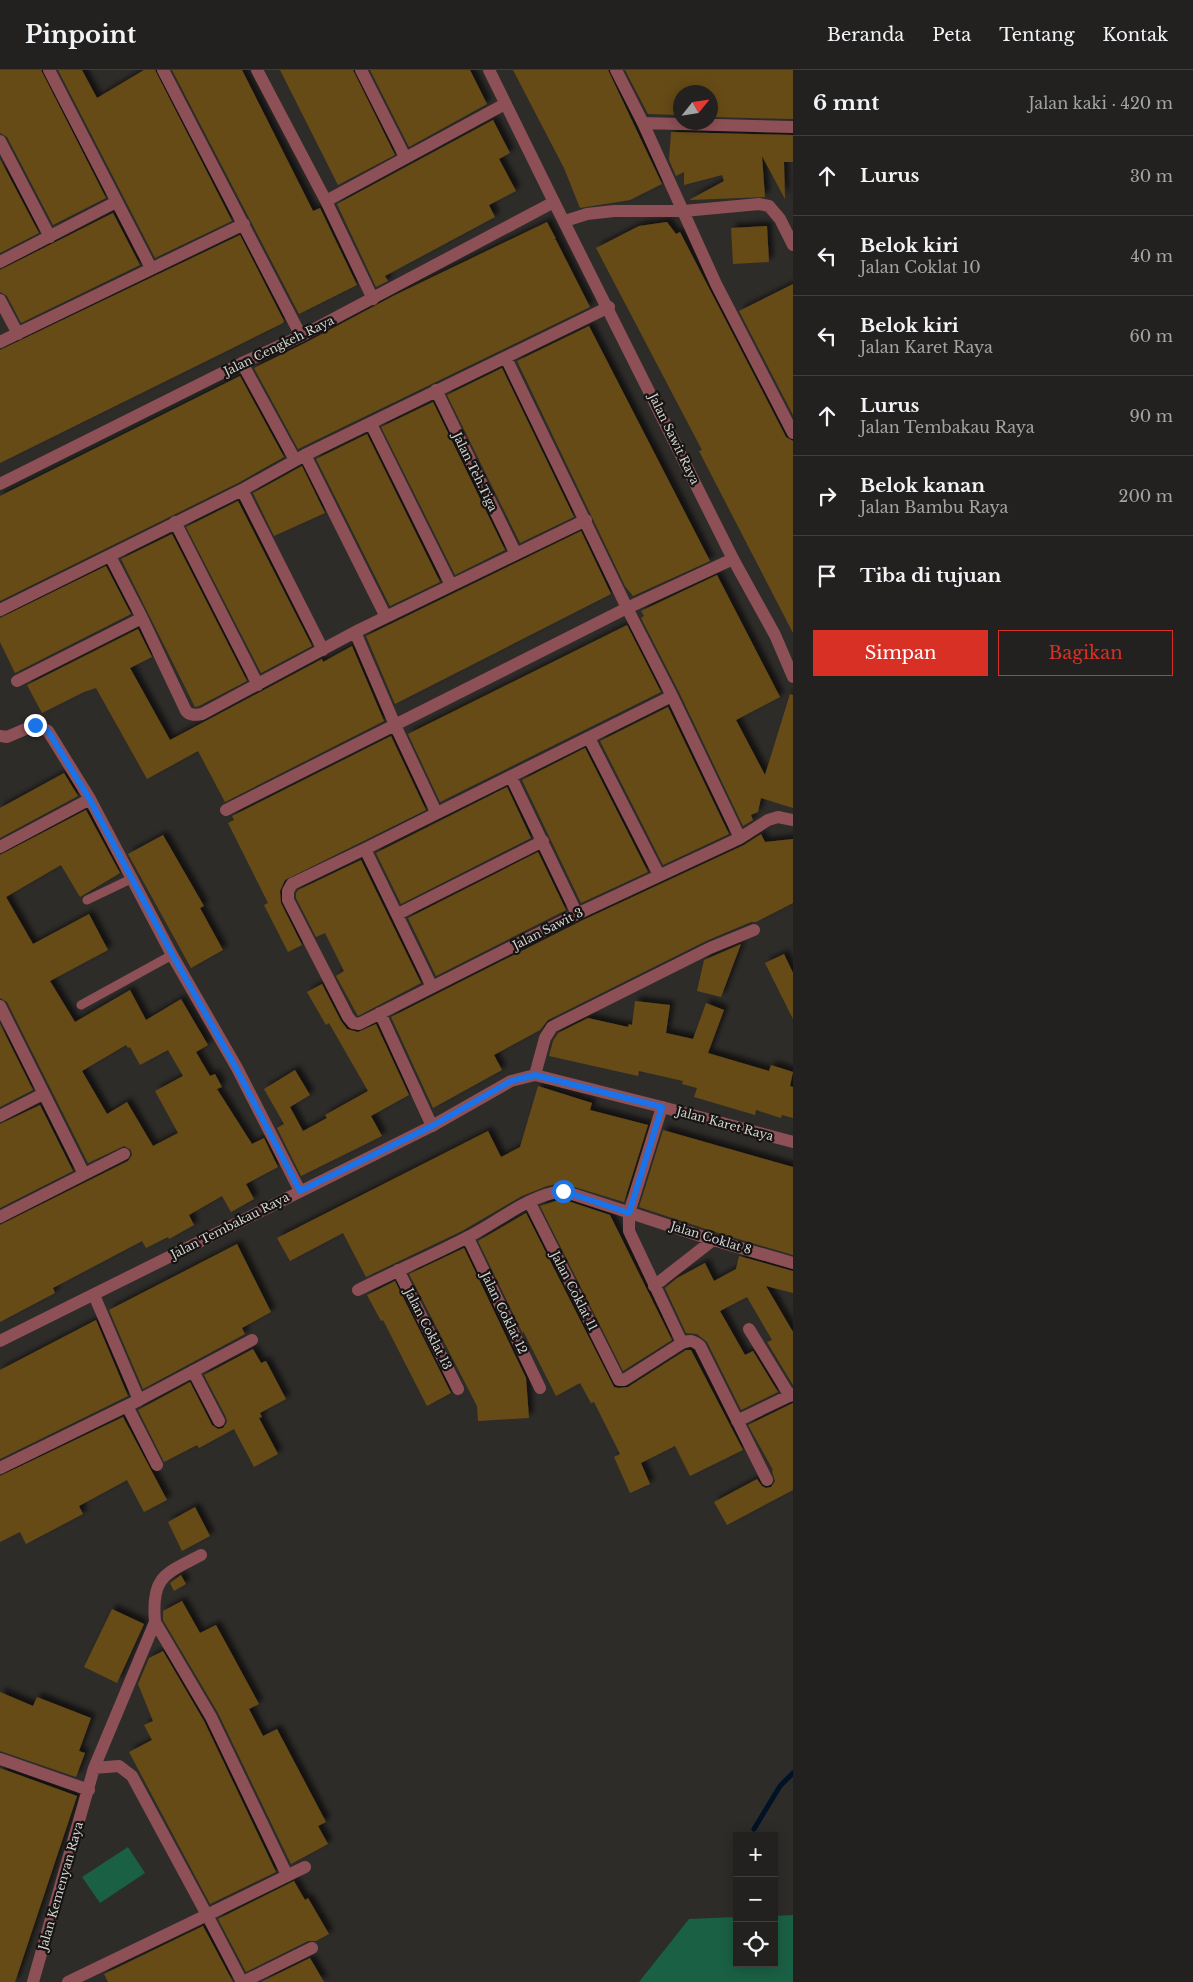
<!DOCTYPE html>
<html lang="id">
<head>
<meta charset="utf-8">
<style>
  :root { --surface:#22211f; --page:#2a2928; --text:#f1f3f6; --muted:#a2a3a4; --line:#3f3e3d; --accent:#d93025 }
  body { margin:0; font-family:"Libre Baskerville",serif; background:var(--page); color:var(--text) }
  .controls { position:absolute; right:15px; bottom:15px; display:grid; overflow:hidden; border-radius:0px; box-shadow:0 2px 12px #0003 }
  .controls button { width:45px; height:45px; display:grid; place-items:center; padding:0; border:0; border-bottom:1px solid var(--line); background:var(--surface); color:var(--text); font:25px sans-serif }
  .compass { position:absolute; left:673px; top:15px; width:45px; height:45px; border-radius:50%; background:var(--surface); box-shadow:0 2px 12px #0003; rotate:60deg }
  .stop { position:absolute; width:15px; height:15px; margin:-11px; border:4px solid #1a73e8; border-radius:50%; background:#fff }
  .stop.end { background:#1a73e8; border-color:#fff; box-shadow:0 1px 5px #0008 }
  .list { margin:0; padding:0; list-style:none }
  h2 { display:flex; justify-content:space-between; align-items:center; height:65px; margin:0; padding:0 20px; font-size:21px }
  h2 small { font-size:16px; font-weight:400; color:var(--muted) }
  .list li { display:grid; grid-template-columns:32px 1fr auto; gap:15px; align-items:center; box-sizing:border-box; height:80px; padding:0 20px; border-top:1px solid var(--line) }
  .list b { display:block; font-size:19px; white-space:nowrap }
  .list p { margin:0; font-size:16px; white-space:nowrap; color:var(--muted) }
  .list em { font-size:16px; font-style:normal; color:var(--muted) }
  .actions { display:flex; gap:10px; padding:15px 20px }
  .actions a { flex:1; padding:11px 0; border:1px solid var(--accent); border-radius:0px; text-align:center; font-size:18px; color:var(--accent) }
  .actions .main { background:var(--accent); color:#fff }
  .icon { flex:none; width:28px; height:28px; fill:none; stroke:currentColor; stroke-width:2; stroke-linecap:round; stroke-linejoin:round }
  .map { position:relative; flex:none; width:793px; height:1912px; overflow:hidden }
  header { display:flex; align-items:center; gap:30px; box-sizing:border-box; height:70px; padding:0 25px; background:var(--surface); border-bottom:1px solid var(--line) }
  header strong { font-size:24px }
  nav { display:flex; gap:28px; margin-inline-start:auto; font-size:18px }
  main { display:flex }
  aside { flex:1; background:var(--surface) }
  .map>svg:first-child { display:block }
  .green { fill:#1a6044 }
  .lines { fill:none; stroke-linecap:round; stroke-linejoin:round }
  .stream { stroke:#001225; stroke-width:5 }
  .building { fill:#664b19; fill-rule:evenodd; filter:url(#shadow) }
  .service { stroke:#8d5057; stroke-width:9 }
  .minor { stroke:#8d5057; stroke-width:12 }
  .tertiary { stroke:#8d5057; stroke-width:12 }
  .route { stroke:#1a73e8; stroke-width:6 }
  .labels { text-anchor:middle; stroke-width:4.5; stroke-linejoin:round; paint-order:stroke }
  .street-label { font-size:12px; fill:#d4d3d1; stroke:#161413 }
</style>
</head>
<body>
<header>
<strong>Pinpoint</strong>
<nav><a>Beranda</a><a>Peta</a><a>Tentang</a><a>Kontak</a></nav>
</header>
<main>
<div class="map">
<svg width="793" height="1912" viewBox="0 0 793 1912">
  <defs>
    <filter id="shadow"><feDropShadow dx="4.5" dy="-4.5" stdDeviation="2.5" flood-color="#0009"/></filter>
  </defs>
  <rect width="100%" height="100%" fill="#2e2c29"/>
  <path class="green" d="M 128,1777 L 145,1803 L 100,1833 L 82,1807 Z
    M 793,1845 L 793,1912 L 639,1912 L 689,1849 L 737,1847 L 737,1893 L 774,1893 L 774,1846 Z"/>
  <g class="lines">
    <path class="stream" d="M 754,1759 L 780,1716 L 793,1703"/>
  </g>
  <path class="building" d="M 0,0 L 41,0 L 106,128 L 53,155 L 7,67 L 0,63 Z
    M 58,0 L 82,0 L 97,28 L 144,0 L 155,0 L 232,151 L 155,188 Z
    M 172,0 L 242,0 L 313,141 L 320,138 L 357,215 L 299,244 Z
    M 280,0 L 353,0 L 395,85 L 338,115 Z
    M 370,0 L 470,0 L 487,34 L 409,77 Z
    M 513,0 L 608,0 L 662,114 L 630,130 L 580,138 L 564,98 Z
    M 625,0 L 793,0 L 793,49 L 710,47 L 710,22 L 680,22 L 680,45 L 648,44 Z
    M 493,50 L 510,83 L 499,89 L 516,121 L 489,135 L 495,147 L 385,206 L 388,211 L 376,217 L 337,134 Z
    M 671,62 L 793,65 L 793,92 L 784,92 L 785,129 L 762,86 L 765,127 L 689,130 L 724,111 L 722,105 L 684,115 L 684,102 L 676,106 L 669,90 Z
    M 0,89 L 39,163 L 0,183 Z
    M 113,143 L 140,195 L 21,253 L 7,226 L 0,222 L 0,200 Z
    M 547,152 L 556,169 L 554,170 L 556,170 L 590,237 L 298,379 L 254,298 L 305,273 L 395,225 Z
    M 667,152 L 676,164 L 680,162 L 786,367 L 793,371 L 793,563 L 699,381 L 702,380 L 596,178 L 639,156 Z
    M 767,156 L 769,192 L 733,194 L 731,158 Z
    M 240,165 L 284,251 L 283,253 L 0,393 L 0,280 Z
    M 793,214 L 793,345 L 739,241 Z
    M 589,256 L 710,491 L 633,526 L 625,516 L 517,291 Z
    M 502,298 L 574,447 L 520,473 L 447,325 Z
    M 240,306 L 284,387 L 238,413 L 0,531 L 0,426 Z
    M 433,332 L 505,480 L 455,505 L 381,357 Z
    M 367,364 L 440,512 L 390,536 L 316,389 Z
    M 302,396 L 325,443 L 274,466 L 253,423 Z
    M 238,431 L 312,576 L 261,603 L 186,457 Z
    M 581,461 L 611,524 L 395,634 L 366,566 Z
    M 172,464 L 247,611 L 199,636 L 195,637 L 121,489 Z
    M 106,496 L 131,544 L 15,603 L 0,572 L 0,548 Z
    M 717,505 L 780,627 L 736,650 L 765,705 L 790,624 L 793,625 L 793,738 L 761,728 L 758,742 L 751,745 L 753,750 L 743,756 L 679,622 L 641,548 L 644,546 L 641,541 Z
    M 627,555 L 661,622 L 440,732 L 408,664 Z
    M 138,559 L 152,587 L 130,598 L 170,670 L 322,589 L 323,592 L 352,576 L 384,651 L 225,732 L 198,681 L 147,709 L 96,618 L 84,622 L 42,643 L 27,615 Z
    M 668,637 L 729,764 L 663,795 L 600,671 Z
    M 391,666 L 426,740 L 285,810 L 280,821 L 281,833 L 302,875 L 288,882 L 264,835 L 268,833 L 228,753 L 234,750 L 232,746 Z
    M 585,678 L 648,802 L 581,833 L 522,710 Z
    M 64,703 L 78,726 L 0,768 L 0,738 Z
    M 507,717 L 531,768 L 401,834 L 376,783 Z
    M 86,740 L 120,803 L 80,827 L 61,795 L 6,827 L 33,874 L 89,844 L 108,880 L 50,911 L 75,952 L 130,920 L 146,950 L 181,929 L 208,975 L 196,982 L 210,1006 L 215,1004 L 222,1017 L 217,1019 L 252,1074 L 264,1068 L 278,1097 L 246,1114 L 254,1129 L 231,1142 L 222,1126 L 189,1145 L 194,1155 L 169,1169 L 168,1167 L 146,1178 L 142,1171 L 53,1218 L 55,1223 L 0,1252 L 0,1155 L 128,1091 L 132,1085 L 131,1080 L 124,1076 L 88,1093 L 7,932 L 0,928 L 0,785 ZM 126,975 L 128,978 L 130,977 L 140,995 L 168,980 L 183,1006 L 155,1021 L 178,1063 L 153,1076 L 127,1032 L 107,1044 L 82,1001 Z
    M 761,764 L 765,772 L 793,769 L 793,833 L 756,852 L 751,852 L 706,871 L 548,950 L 540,960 L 494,985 L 502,1000 L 433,1038 L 391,947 L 581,851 L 744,775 Z
    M 163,765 L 204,836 L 200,838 L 223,880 L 191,898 L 128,784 Z
    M 538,782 L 566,840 L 436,906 L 408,848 Z
    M 361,790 L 421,913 L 358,946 L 336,906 L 344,901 L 325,863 L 316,867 L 296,828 L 296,823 L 298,820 Z
    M 741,874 L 721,927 L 697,921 L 704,890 Z
    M 784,884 L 793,903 L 793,949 L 765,893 Z
    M 322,914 L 341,951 L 347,959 L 358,962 L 376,954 L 409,1025 L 371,1046 L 382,1066 L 301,1106 L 277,1058 L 284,1054 L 264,1019 L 295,1000 L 310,1025 L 290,1037 L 303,1061 L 327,1048 L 325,1045 L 368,1021 L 329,953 L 326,955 L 307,922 Z
    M 635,931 L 670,935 L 666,963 L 693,969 L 706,933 L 724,940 L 708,983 L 769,1001 L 771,995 L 793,1002 L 790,1016 L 793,1017 L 793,1048 L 782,1045 L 781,1048 L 756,1040 L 755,1045 L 694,1027 L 697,1018 L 682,1014 L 683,1011 L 639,1001 L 638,1006 L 549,986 L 553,971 L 558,963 L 588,948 L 628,957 L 629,954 L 632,955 Z
    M 0,954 L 33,1020 L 0,1037 Z
    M 538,1016 L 592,1033 L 590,1040 L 648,1055 L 624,1132 L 561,1113 L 547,1116 L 522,1126 L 462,1161 L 366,1207 L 343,1163 L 290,1191 L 277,1168 L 488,1061 L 501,1087 L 520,1077 Z
    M 40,1035 L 73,1101 L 0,1138 L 0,1054 Z
    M 663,1060 L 793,1097 L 793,1185 L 715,1162 L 639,1137 Z
    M 562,1129 L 610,1145 L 672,1270 L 623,1301 L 540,1136 Z
    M 526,1143 L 614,1317 L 619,1318 L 628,1317 L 686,1280 L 691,1280 L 743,1380 L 690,1406 L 675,1376 L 641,1393 L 650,1414 L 630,1423 L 614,1387 L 620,1384 L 594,1332 L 591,1333 L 580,1313 L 556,1326 L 523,1261 L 523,1264 L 478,1171 Z
    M 237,1174 L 271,1242 L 242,1258 L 245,1264 L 143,1319 L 109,1240 Z
    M 464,1178 L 526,1308 L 529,1348 L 478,1351 L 477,1336 L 409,1204 Z
    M 739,1186 L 793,1201 L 793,1223 L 766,1216 L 793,1262 L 793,1315 L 767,1272 L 772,1270 L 747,1227 L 720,1241 L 745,1285 L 753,1281 L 778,1322 L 741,1340 L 707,1272 L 697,1264 L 686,1263 L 665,1218 L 677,1208 L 705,1193 L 714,1211 L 736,1199 Z
    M 395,1211 L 451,1323 L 427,1336 L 383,1250 L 381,1251 L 367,1225 Z
    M 96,1250 L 128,1326 L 0,1389 L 0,1300 Z
    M 253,1279 L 261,1293 L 266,1291 L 286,1329 L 260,1343 L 262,1347 L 259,1348 L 278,1384 L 254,1397 L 234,1359 L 199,1378 L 197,1375 L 164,1392 L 138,1340 L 190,1312 L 212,1355 L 218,1359 L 223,1358 L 227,1352 L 226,1347 L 204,1305 Z
    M 793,1333 L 793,1420 L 727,1455 L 714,1432 L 757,1409 L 762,1416 L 766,1418 L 771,1417 L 775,1411 L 772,1401 L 773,1400 L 748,1355 Z
    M 123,1347 L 167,1430 L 144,1442 L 127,1410 L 79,1436 L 83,1444 L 26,1474 L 20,1462 L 0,1472 L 0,1406 Z
    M 195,1437 L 210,1466 L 182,1481 L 168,1452 Z
    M 181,1505 L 186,1514 L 174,1521 L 170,1513 Z
    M 182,1531 L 200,1563 L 216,1555 L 259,1634 L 249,1639 L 263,1666 L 277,1659 L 326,1752 L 318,1756 L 328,1774 L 291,1794 L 218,1643 L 163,1550 L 163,1541 Z
    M 112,1539 L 144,1554 L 117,1613 L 84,1597 Z
    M 163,1581 L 204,1651 L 276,1802 L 210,1834 L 129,1682 L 152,1670 L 144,1655 L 153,1651 L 138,1614 L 149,1588 Z
    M 0,1622 L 33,1636 L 37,1627 L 91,1648 L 79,1681 L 85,1683 L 76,1707 L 0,1681 Z
    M 0,1698 L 77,1726 L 15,1912 L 0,1912 Z
    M 294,1811 L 305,1830 L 308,1828 L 329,1864 L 316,1871 L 308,1871 L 246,1902 L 218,1849 Z
    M 203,1856 L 233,1912 L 108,1912 L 104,1904 Z
    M 310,1888 L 324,1912 L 261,1912 Z"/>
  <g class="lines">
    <path class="service" d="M 87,830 L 131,809
      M 81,935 L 172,885"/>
    <path class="minor" d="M 49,0 L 151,198
      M 163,0 L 301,266
      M 257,0 L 326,131 L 373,229
      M 361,0 L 405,87
      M 489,0 L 554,132
      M 616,0 L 643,53 L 716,214 L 793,363
      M 643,53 L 793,57
      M 0,71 L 50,167
      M 326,131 L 505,34
      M 565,151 L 587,144 L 614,141 L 684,141 L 759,134 L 769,136 L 780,149 L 793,175
      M 0,192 L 116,132
      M 0,230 L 18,264
      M 0,272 L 244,154
      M 506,288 L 627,538 L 672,626 L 740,768
      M 242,293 L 295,390
      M 436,320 L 516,484
      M 371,354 L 451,515
      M 305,385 L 386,547
      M 242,420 L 323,580
      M 175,452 L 258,615
      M 110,486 L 142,548 L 186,641 C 190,646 196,645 202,644 L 355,562 L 586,450
      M 0,540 L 242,420 L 305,385 L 609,237
      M 355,562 L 395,655 L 436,742
      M 17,611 L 142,548
      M 672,626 L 365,779 L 292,814 L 288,821 L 288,830 L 348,947 L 353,953 L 359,954 L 577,844 L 740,768 L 768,750 L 778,747 L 793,750
      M 0,666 L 7,667 L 35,655 L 48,661 L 90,729 L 172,885 L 237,998 L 300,1121
      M 589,668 L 659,805
      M 511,707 L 577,844
      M 226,740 L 627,538 L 733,489
      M 0,777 L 90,729
      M 365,779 L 432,917
      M 398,844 L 543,771
      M 0,936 L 84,1104
      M 380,943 L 432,1056
      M 535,1005 L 545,968 L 552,957 L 710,878 L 754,860
      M 662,1037 L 629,1143 L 629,1161 L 682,1273 C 690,1270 693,1270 700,1276 L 767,1410
      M 0,1046 L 43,1024
      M 530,1133 L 619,1310 L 624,1310 L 682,1273
      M 0,1147 L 124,1084
      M 468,1168 L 540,1318
      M 398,1200 L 458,1319
      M 654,1216 L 713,1170
      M 358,1220 C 394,1202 431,1186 466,1168 C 497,1153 528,1125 563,1121 L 713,1170 L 793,1193
      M 94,1225 L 139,1330
      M 749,1259 L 790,1326
      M 193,1301 L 219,1351
      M 127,1336 L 157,1395
      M 737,1351 L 793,1324
      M 0,1398 L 139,1330 L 252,1270
      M 155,1552 L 211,1647 L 287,1805
      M 0,1689 L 89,1720
      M 33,1912 L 94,1698 L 155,1552 C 151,1506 165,1504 201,1485
      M 68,1912 L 207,1845 L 132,1706 L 119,1696 L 94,1698
      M 242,1912 L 207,1845 L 305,1797
      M 243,1912 L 312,1878"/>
    <path class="tertiary" d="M 0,414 L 242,293 L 301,266 L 554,132 L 733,489 L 775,565 L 793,607
      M 0,1271 L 432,1056 L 511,1011 L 535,1005 L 662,1037 L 793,1072"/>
  </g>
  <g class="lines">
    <path class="route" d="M 35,655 L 48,661 L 90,730 L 172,884 L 236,998 L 300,1121 L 432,1056 L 511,1011 L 535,1005 L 662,1037 L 629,1143 L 563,1121"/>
  </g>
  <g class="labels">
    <g class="street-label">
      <text transform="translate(279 276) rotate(-26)" y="4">Jalan Cengkeh Raya</text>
      <text transform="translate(674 369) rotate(64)" y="4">Jalan Sawit Raya</text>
      <text transform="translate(475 402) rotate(64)" y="4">Jalan Teh.Tiga</text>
      <text transform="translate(548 859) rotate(-27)" y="4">Jalan Sawit 3</text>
      <text transform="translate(725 1054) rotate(15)" y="4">Jalan Karet Raya</text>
      <text transform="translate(230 1156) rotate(-27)" y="4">Jalan Tembakau Raya</text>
      <text transform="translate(711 1168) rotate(17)" y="4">Jalan Coklat 8</text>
      <text transform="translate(574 1221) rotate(63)" y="4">Jalan Coklat 11</text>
      <text transform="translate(504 1243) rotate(64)" y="4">Jalan Coklat 12</text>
      <text transform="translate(428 1259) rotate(63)" y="4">Jalan Coklat 13</text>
      <text transform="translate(61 1816) rotate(-74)" y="4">Jalan Kemenyan Raya</text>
    </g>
  </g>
</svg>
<div class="controls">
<button>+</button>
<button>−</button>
<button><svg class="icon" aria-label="locate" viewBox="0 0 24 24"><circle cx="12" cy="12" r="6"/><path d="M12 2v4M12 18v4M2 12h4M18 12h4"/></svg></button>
</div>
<svg class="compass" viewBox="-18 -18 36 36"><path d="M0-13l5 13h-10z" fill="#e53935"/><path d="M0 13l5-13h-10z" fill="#a2a3a4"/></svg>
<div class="stop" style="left:563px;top:1121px"></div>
<div class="stop end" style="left:35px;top:655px"></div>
</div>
<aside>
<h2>6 mnt<small>Jalan kaki · 420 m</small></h2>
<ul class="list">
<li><svg class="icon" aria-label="ahead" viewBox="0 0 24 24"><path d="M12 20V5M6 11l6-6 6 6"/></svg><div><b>Lurus</b></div><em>30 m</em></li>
<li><svg class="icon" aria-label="left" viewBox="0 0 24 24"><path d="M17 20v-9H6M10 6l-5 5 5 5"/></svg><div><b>Belok kiri</b><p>Jalan Coklat 10</p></div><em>40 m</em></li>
<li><svg class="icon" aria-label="left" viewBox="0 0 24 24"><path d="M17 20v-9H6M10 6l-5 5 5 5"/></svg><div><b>Belok kiri</b><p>Jalan Karet Raya</p></div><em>60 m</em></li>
<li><svg class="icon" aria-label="ahead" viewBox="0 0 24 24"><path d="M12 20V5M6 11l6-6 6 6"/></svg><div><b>Lurus</b><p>Jalan Tembakau Raya</p></div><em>90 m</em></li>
<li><svg class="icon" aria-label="right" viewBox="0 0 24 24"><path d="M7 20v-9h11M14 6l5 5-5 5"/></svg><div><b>Belok kanan</b><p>Jalan Bambu Raya</p></div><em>200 m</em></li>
<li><svg class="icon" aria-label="arrive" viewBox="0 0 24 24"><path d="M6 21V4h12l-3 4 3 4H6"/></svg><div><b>Tiba di tujuan</b></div></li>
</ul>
<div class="actions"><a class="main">Simpan</a><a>Bagikan</a></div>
</aside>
</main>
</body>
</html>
